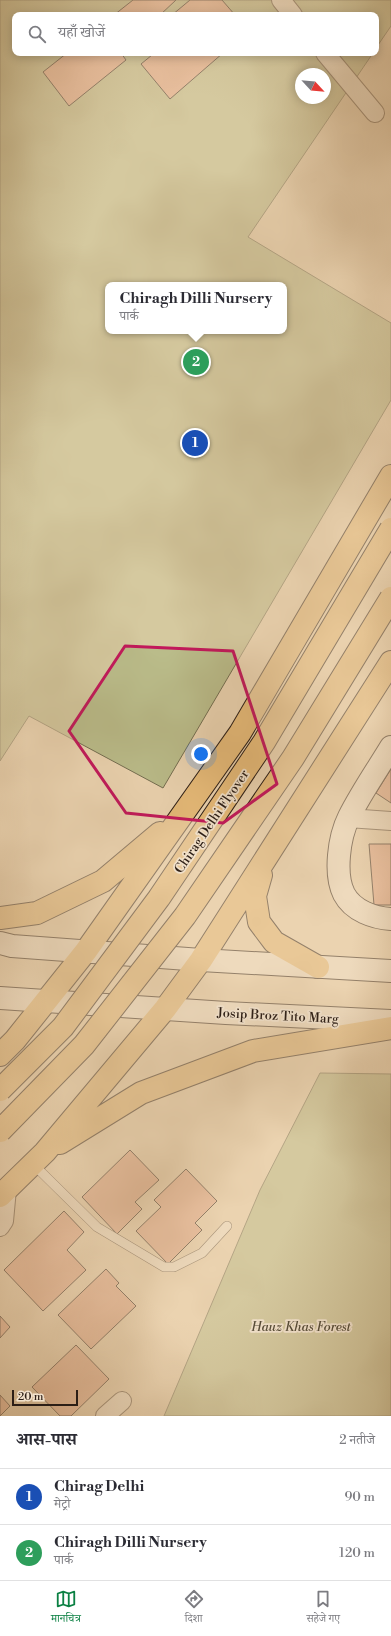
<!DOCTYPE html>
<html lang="hi">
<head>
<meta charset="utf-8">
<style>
  :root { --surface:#fff; --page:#f7f7f7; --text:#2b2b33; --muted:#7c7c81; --line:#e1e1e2; --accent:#0b8043 }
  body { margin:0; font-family:"Libre Bodoni","Noto Serif Devanagari",serif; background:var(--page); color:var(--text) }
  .compass { position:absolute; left:295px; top:68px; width:36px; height:36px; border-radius:50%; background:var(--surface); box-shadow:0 2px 10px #0003; rotate:116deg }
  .scale { position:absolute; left:12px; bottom:10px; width:66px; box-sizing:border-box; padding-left:4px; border:2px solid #2c1e16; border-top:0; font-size:11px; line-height:14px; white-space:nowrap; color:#2c1e16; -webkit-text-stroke:3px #f2e2cc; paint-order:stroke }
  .you { position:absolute; left:201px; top:754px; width:14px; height:14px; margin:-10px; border:3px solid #fff; border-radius:50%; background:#1a73e8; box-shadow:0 0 0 6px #1a73e833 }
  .badge { display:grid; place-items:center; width:26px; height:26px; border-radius:50%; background:var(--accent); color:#fff; font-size:13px; font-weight:700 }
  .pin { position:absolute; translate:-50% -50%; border:2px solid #fff; box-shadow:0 1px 4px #0006 }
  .popup { position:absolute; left:105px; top:282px; width:182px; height:52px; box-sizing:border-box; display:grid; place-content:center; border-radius:8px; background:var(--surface); filter:drop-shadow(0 1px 3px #0005); font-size:13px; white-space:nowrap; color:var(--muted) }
  .popup b { font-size:15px; color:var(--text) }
  .popup::after { content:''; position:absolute; left:50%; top:100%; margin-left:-8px; border:8px solid transparent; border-top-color:var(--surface) }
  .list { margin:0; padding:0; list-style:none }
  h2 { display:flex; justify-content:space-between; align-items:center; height:52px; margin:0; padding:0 16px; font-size:17px }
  h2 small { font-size:13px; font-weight:400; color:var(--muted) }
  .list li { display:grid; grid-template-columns:26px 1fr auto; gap:12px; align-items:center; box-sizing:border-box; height:56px; padding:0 16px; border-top:1px solid var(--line) }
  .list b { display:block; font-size:15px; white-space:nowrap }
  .list p { margin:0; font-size:13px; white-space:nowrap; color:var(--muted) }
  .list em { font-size:13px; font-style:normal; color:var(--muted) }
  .icon { flex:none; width:22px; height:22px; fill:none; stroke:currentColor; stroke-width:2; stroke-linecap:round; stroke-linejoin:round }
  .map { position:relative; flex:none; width:391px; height:1416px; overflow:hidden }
  .search { position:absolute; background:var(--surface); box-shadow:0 2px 10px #0003; left:12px; right:12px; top:12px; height:44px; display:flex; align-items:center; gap:10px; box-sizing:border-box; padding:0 14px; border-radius:8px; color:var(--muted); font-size:15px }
  .sheet { height:164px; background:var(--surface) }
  nav { display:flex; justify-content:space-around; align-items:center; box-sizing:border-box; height:56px; border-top:1px solid var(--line); background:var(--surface); font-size:11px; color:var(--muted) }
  nav a { display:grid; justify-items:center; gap:2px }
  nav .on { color:var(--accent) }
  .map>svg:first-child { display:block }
  .green { fill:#babc8a; stroke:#736d50; fill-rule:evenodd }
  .building { fill:#e6a88a; stroke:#2c1e16 }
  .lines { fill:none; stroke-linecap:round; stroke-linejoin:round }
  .lane-casing { stroke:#5c4b3c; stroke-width:10 }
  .street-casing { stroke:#5c4b3c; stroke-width:20 }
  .secondary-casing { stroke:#2c1e16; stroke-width:24 }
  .primary-casing { stroke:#2c1e16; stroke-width:24 }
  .lane { stroke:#f2e2cc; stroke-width:9 }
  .street { stroke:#f2e2cc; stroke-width:18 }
  .secondary { stroke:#f2e2cc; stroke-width:22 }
  .primary { stroke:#e6ba78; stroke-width:22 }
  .primary-bridge-casing { stroke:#2c1e16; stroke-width:24; stroke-linecap:butt }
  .primary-bridge { stroke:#e6ba78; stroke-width:22 }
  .marked { fill:none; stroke:#c2185b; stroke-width:3; stroke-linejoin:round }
  .labels { text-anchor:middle; stroke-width:3.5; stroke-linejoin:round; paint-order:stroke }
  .street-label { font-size:13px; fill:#2c1e16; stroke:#f2e2cc }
  .park-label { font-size:13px; font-style:italic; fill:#574d39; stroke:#f2e2cc }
</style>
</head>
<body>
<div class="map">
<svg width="391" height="1416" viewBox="0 0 391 1416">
  <rect width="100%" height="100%" fill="#ebd3b0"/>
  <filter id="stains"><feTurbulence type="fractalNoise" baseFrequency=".005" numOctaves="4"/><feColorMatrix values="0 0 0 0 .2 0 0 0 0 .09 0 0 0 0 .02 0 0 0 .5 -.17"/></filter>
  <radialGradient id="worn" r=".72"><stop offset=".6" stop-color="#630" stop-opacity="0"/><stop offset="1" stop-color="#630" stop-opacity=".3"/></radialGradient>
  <path class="green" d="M 0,0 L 391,0 L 391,26 L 376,48 L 376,15 L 15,15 L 15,53 L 373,53 L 248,237 L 391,323 L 391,400 L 163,788 L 29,716 L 0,761 ZM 301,74 L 325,74 L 325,98 L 301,98 ZM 108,285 L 284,285 L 284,331 L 108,331 Z
    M 320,1073 L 391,1074 L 391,1416 L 164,1416 L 260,1190 Z"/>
  <path class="building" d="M 133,0 L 176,0 L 160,15 L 114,15 Z
    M 190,0 L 222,0 L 235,15 L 172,15 Z
    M 67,53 L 121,53 L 126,60 L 69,106 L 43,72 Z
    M 151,53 L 223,53 L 170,99 L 141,64 L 152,55 Z
    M 391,769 L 391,803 L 376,793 Z
    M 369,844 L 391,844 L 391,905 L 374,905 Z
    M 130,1150 L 159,1180 L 135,1202 L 142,1209 L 117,1234 L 82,1197 Z
    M 186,1169 L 217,1201 L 195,1223 L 202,1230 L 168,1264 L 136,1231 L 161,1207 L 154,1200 Z
    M 64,1211 L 84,1232 L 67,1250 L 86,1270 L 43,1311 L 4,1270 Z
    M 106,1269 L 119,1283 L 116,1286 L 136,1306 L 91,1349 L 58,1315 Z
    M 0,1316 L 10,1327 L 0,1338 Z
    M 76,1345 L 109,1379 L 71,1416 L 60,1416 L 32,1387 Z
    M 0,1395 L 10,1406 L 0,1416 Z"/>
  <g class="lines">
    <defs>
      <path id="lane" d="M 33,1164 L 97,1227 L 164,1267 L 174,1267 L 202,1253 L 227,1226"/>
      <path id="street" d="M 281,0 L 293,15
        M 325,53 L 375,113
        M 348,818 L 391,821
        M 0,1227 L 4,1221 L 7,1189
        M 105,1416 L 122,1401"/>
      <path id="secondary" d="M 391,747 C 377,770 361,793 349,817 C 339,837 334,874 344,894 C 353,911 374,918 391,919
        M 0,943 L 12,946 L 201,960 L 391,971
        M 0,998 L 226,1013 L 391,1021"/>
      <path id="primary" d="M 261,875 L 255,896 L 259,922 L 274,942 L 318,967
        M 0,918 L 37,913 L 103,881 L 160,833
        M 0,1055 L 15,1040 L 86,951 L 240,733 L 391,476
        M 60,1143 L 141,1093 L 253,1051 L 391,1028
        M 0,1196 L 45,1152 L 165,1009 L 201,960 L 391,662"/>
    </defs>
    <use href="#lane" class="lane-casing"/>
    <use href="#street" class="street-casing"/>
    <use href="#secondary" class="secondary-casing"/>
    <use href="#primary" class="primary-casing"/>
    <use href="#lane" class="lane"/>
    <use href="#street" class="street"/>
    <use href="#secondary" class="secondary"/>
    <use href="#primary" class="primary"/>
    <defs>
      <path id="primary-bridge" d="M 0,1090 L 63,1027 L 159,898 L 264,742 L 391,529
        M 0,1131 L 84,1045 L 185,916 L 293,758 L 391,598"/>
    </defs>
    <use href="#primary-bridge" class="primary-bridge-casing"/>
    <use href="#primary-bridge" class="primary-bridge"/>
  </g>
  <path d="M0 0H391V1416H0ZM 125,646 L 233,651 L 277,784 L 223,823 L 126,813 L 69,731 Z" fill="#ebd3b0" fill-opacity=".55" fill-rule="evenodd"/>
  <path class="marked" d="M 125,646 L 233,651 L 277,784 L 223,823 L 126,813 L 69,731 Z"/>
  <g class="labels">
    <g class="street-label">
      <text transform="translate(211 821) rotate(-56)" y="5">Chirag Delhi Flyover</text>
      <text transform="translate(278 1015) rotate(3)" y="5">Josip Broz Tito Marg</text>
    </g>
    <g class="park-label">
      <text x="301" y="1331">Hauz Khas Forest</text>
    </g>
  </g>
  <rect width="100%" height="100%" filter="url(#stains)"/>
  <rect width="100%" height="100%" fill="url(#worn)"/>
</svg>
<svg class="compass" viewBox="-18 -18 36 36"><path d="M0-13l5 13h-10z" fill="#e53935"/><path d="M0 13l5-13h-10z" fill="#7c7c81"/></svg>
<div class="scale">20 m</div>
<div class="you"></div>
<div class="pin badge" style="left:195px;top:443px;background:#1a4fb4">1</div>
<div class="pin badge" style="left:196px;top:362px;background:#2e9e5b">2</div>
<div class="popup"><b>Chiragh Dilli Nursery</b>पार्क</div>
<div class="search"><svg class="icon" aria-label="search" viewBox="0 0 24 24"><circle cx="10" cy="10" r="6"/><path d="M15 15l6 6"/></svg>यहाँ खोजें</div>
</div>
<section class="sheet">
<h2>आस-पास<small>2 नतीजे</small></h2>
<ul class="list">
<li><span class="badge" style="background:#1a4fb4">1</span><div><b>Chirag Delhi</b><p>मेट्रो</p></div><em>90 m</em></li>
<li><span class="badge" style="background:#2e9e5b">2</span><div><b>Chiragh Dilli Nursery</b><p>पार्क</p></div><em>120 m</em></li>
</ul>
</section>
<nav>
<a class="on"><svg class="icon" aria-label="map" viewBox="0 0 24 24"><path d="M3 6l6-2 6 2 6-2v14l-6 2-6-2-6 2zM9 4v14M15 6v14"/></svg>मानचित्र</a>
<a><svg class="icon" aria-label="directions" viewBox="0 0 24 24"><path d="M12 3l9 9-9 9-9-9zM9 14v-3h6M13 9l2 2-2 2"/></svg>दिशा</a>
<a><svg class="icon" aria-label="saved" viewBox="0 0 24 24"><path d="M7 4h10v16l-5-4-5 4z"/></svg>सहेजे गए</a>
</nav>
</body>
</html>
